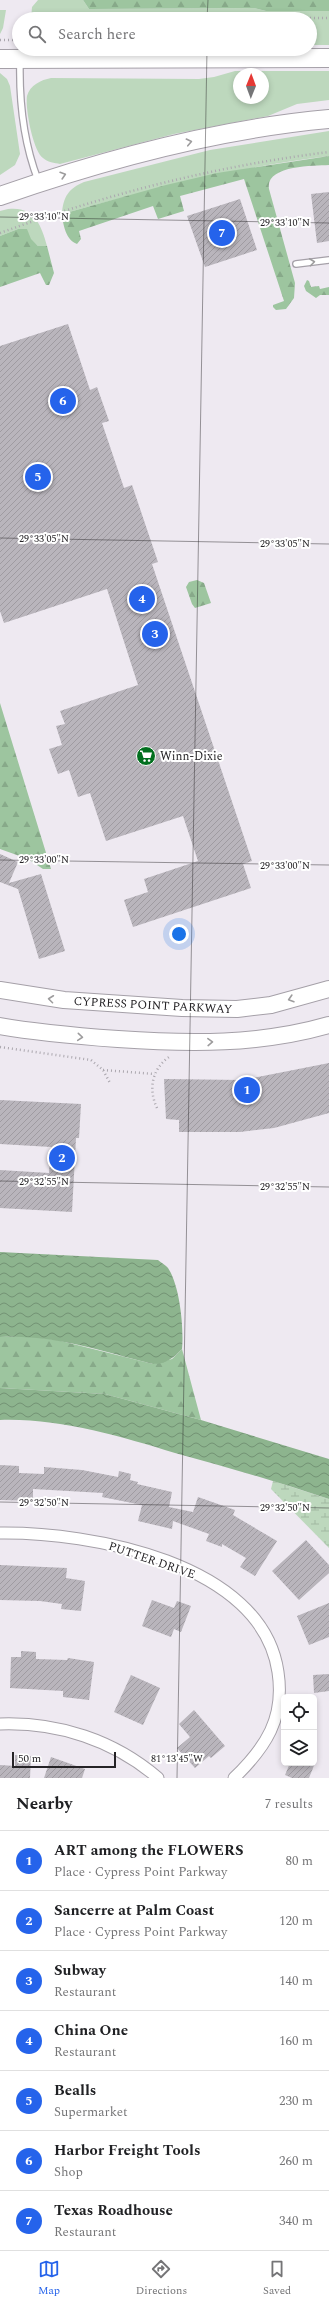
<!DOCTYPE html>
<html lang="en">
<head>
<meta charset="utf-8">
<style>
  :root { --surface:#fff; --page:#f6f6f6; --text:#202124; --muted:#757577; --line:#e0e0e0; --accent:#2563eb }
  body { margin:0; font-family:Spectral,serif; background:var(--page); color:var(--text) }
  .controls { position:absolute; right:12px; bottom:12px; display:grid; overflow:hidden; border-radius:6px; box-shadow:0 2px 6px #0003 }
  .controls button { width:36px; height:36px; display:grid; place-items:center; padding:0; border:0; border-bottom:1px solid var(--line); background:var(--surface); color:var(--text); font:20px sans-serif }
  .compass { position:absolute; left:233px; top:68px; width:36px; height:36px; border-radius:50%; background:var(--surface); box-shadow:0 2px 6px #0003; rotate:1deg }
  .scale { position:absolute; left:12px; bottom:10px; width:104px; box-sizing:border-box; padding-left:4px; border:2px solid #252326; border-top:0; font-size:11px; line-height:14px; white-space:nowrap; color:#252326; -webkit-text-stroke:3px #fff; paint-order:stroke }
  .you { position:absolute; left:179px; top:934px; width:14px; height:14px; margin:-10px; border:3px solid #fff; border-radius:50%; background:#1a73e8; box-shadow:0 0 0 6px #1a73e833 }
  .badge { display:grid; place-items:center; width:26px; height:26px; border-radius:50%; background:var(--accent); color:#fff; font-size:13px; font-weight:700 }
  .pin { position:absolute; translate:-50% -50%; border:2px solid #fff; box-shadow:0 1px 4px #0006 }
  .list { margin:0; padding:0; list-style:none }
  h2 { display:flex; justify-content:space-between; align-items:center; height:52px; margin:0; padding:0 16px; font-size:17px }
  h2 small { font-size:13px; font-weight:400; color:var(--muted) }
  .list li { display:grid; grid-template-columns:26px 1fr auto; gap:12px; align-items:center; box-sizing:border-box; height:60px; padding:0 16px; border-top:1px solid var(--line) }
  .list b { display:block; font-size:15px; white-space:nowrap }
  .list p { margin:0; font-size:13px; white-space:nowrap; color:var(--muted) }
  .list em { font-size:13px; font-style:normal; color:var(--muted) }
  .icon { flex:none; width:22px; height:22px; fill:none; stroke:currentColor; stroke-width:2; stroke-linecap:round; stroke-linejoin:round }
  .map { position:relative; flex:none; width:329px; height:1778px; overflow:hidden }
  .search { position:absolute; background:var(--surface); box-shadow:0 2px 6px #0003; left:12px; right:12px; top:12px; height:44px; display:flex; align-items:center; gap:10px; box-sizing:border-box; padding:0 14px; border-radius:22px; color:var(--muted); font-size:15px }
  .sheet { height:472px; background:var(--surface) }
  nav { display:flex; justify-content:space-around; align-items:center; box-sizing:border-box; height:56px; border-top:1px solid var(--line); background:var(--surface); font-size:11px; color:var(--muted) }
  nav a { display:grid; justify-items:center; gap:2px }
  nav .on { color:var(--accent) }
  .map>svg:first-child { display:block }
  .green { fill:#bdd8bd; fill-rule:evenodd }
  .forest { fill:url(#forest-firs) }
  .wetland { fill:url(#wetland-marsh) }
  .water { fill:url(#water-waves) }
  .building { fill:url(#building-hatch) }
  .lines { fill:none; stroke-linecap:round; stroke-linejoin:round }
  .lane-casing { stroke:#a5a0a8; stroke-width:8 }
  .street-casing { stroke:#a5a0a8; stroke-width:13 }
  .secondary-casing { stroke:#a5a0a8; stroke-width:18 }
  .primary-casing { stroke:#a5a0a8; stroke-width:20 }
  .path { stroke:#aba7ae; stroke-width:2.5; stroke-dasharray:1 3; stroke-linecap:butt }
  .lane { stroke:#fff; stroke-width:5.5 }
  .street { stroke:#fff; stroke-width:11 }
  .secondary { stroke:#fff; stroke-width:16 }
  .primary { stroke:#fff; stroke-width:18 }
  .oneway { stroke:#9d9c9d }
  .ticks { fill:none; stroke:#252326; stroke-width:1; stroke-opacity:0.45 }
  .labels { text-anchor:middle; stroke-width:4; stroke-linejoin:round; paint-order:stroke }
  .poi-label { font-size:12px; fill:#252326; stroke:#fff; text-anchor:start }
  .street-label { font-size:12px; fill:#252326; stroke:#fff }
  .ticks-label { font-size:10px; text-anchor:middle; fill:#252326; stroke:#fff; stroke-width:4; stroke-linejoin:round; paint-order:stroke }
</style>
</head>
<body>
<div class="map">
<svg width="329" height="1778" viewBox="0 0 329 1778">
  <defs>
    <pattern id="forest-firs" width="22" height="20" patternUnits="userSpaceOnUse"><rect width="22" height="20" fill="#9dc59f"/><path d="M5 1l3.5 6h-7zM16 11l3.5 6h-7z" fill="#87a989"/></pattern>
    <pattern id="wetland-marsh" width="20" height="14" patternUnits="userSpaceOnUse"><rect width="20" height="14" fill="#bdd8bd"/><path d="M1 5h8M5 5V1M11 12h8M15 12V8" fill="none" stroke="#a2b9a2"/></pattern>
    <pattern id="water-waves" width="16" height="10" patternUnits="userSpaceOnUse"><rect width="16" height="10" fill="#8db48e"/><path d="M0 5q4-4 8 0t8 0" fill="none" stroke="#739274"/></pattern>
    <pattern id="building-hatch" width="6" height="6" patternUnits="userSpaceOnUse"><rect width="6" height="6" fill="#b9b5bc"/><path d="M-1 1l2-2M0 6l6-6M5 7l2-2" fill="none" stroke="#9f9ba1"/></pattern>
  </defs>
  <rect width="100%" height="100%" fill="#eee9f1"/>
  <path class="green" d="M 38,0 L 83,0 L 89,9 L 254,8 L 266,11 L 329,11 L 329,45 L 310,45 L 310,19 L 31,19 L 32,7 Z
    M 0,10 L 6,10 L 3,28 L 0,34 Z
    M 235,71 L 329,71 L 329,100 L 297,104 L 268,116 L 174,134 L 60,164 C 55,163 47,162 43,158 C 33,151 25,108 27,96 C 30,85 41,80 51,78 L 199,79 L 214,77 ZM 239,74 L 263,74 L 263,98 L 239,98 Z
    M 0,73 L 7,79 L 10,86 L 20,154 L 15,165 L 0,175 Z
    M 329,131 L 329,156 C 238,167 151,189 62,214 C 63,197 69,188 84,182 L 210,150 Z
    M 8,209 C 34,206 41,224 47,246 L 38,246 L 18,229 L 0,236 L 0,211 Z"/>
  <path class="forest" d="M 83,0 L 329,0 L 329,11 L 266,11 L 254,8 L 89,9 Z
    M 329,156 L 329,165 C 313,166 265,165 269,189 L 295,283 L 294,298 L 286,309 L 276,310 L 273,307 L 273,305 L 284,301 L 244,179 L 180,196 L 184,211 L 158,219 L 153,206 L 79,231 L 81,239 L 77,244 C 66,240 63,225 62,214 L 166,185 L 217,173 Z
    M 18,229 L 27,229 L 31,239 L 38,246 L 47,246 L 54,273 L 49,285 L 46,285 L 40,273 L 0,287 L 0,236 Z
    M 307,280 L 309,281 L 311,287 L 319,286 L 320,289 L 329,287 L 329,295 L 320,295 L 316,298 L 306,291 L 304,286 Z
    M 197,580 L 204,583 L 211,603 L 195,608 L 192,604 L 186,587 L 189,582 Z
    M 0,703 L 51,869 L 43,869 L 28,859 L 0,849 Z
    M 27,1336 L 57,1340 L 153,1364 L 172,1359 L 182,1349 L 201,1420 L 105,1394 L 0,1388 L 0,1337 Z"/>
  <path class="wetland" d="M 273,1481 L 329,1499 L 329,1548 L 271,1489 Z"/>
  <path class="water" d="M 0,1252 L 158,1260 C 161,1263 166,1265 168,1268 C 180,1286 184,1328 182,1349 C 173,1358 166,1364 153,1364 C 102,1351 53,1334 0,1337 Z
    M 0,1388 L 105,1394 L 201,1420 L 329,1459 L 329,1499 C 278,1482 227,1467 175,1453 C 119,1436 59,1418 0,1420 Z"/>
  <path class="building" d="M 329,192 L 329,241 L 317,243 L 311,194 Z
    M 240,199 L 257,250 L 205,267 L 187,216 Z
    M 68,324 L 90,390 L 97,387 L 109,421 L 102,423 L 124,488 L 132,485 L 158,562 L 152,564 L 252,861 L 243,864 L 251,888 L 133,927 L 124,900 L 148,892 L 144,879 L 198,861 L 183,816 L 106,841 L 90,793 L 78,797 L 69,770 L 58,774 L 49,749 L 62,745 L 56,726 L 65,724 L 60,711 L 138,685 L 107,589 L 4,623 L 0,611 L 0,346 Z
    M 0,854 L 18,862 L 9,883 L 41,874 L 65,951 L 39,959 L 18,889 L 0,882 Z
    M 329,1063 L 329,1113 L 274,1128 L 240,1132 L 179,1132 L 179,1120 L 166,1119 L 164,1079 L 242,1080 Z
    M 0,1100 L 81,1104 L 79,1138 L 76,1138 L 72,1212 L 0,1208 L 0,1170 L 49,1173 L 51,1147 L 0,1144 Z
    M 0,1465 L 19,1466 L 19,1473 L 44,1474 L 44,1467 L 82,1470 L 118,1477 L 119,1471 L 131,1474 L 130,1480 L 138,1482 L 137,1484 L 172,1492 L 169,1507 L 193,1512 L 198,1497 L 235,1510 L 233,1515 L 277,1541 L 255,1576 L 240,1567 L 246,1558 L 222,1544 L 222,1547 L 206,1541 L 209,1534 L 173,1521 L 172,1529 L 138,1521 L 142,1505 L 102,1497 L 103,1493 L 33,1489 L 33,1501 L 0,1500 Z
    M 306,1540 L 329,1565 L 329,1573 L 299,1600 L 272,1571 Z
    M 0,1565 L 67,1568 L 66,1578 L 85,1581 L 81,1611 L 61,1609 L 62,1604 L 40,1601 L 0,1600 Z
    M 152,1600 L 174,1608 L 177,1601 L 191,1606 L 181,1632 L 174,1629 L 171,1637 L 142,1626 Z
    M 329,1603 L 329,1637 L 309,1645 L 297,1616 Z
    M 21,1651 L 36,1652 L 36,1659 L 67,1660 L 68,1658 L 94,1662 L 89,1700 L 63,1697 L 63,1691 L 10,1688 L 11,1657 L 21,1657 Z
    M 329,1674 L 329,1691 L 314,1693 L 313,1675 Z
    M 131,1675 L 160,1688 L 143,1725 L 114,1712 Z
    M 194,1710 L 225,1746 L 211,1758 L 209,1756 L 195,1768 L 177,1748 L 190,1737 L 179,1724 Z
    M 15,1755 L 31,1756 L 30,1778 L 0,1778 L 0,1765 L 15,1766 Z
    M 51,1757 L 85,1769 L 82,1778 L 44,1778 Z
    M 290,1763 L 315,1763 L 309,1778 L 292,1778 L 285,1775 Z"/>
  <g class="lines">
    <defs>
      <path id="lane" d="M 20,61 C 19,103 23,141 38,180
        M 296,264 L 329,260"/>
      <path id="street" d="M 0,1533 C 90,1532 262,1562 278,1672 C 285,1718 266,1747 234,1778
        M 0,1724 C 58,1722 114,1740 158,1778"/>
      <path id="secondary" d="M 0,990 L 64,1000 L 182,1008 L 237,1009 L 271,1005 L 329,989
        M 0,1026 C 39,1033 78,1036 118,1039 C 189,1044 260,1045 329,1025"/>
      <path id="primary" d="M 0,59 L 329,58
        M 0,196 C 106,159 217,129 329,119"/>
    </defs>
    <use href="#lane" class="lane-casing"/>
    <use href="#street" class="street-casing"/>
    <use href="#secondary" class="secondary-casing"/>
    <use href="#primary" class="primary-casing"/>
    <path class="path" d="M 70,19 L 329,18
      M 0,40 L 19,40
      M 0,233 C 107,194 216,166 329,152
      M 0,1047 L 91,1060 L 103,1070 L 110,1083
      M 103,1070 L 155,1074
      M 157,1108 C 148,1089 152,1069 169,1057"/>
    <use href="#lane" class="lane"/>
    <use href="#street" class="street"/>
    <use href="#secondary" class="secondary"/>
    <use href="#primary" class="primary"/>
  </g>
  <defs><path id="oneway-chevron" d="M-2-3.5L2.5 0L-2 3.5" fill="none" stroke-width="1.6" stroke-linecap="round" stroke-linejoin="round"/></defs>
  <g class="oneway">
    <use href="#oneway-chevron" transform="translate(189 142) rotate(-12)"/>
    <use href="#oneway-chevron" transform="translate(63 175) rotate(-17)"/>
    <use href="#oneway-chevron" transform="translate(312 262) rotate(-7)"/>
    <use href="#oneway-chevron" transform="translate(51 999) rotate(-173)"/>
    <use href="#oneway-chevron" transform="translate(291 999) rotate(163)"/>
    <use href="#oneway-chevron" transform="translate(80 1037) rotate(5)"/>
    <use href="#oneway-chevron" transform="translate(210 1042) rotate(-2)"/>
  </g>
  <path class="ticks" d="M 207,19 L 208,0M 0,217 L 329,223M 0,538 L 329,544M 0,860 L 329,865M 0,1181 L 329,1187M 0,1502 L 329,1508M 177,1778 L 207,49"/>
  <defs>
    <symbol id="supermarket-disc" viewBox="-11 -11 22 22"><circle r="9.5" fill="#026f1f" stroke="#fff"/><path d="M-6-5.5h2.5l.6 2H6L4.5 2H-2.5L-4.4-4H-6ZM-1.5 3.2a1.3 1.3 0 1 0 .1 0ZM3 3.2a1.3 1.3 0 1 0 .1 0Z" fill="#fff"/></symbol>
  </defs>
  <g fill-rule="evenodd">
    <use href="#supermarket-disc" x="135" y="745" width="22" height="22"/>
  </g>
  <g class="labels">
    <g class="poi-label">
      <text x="160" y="760">Winn-Dixie</text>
    </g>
    <g class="street-label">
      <text transform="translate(153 1005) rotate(3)" y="4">CYPRESS POINT PARKWAY</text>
      <text transform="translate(152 1560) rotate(19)" y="4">PUTTER DRIVE</text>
    </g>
  </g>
  <g class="ticks-label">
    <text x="44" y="220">29°33'10"N</text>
    <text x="285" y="226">29°33'10"N</text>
    <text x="44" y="542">29°33'05"N</text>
    <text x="285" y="547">29°33'05"N</text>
    <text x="44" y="863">29°33'00"N</text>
    <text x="285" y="869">29°33'00"N</text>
    <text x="44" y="1185">29°32'55"N</text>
    <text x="285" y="1190">29°32'55"N</text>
    <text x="44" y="1506">29°32'50"N</text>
    <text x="285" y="1511">29°32'50"N</text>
    <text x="177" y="1762">81°13'45"W</text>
  </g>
</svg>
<div class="controls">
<button><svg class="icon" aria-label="locate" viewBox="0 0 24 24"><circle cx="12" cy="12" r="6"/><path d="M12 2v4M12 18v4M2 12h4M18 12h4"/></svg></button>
<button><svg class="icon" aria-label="layers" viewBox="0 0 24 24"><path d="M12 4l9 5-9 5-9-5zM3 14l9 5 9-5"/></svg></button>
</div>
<svg class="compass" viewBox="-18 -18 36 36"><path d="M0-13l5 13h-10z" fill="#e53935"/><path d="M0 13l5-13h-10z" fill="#757577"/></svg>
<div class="scale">50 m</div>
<div class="you"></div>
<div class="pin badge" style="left:247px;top:1090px">1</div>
<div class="pin badge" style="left:62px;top:1158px">2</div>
<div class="pin badge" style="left:155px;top:634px">3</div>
<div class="pin badge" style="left:142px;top:599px">4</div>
<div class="pin badge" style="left:38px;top:477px">5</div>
<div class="pin badge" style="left:63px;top:401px">6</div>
<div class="pin badge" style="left:222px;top:233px">7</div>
<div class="search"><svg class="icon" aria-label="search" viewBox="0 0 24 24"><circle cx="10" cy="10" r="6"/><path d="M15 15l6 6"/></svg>Search here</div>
</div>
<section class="sheet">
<h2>Nearby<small>7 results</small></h2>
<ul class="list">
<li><span class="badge">1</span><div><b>ART among the FLOWERS</b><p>Place · Cypress Point Parkway</p></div><em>80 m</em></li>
<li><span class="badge">2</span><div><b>Sancerre at Palm Coast</b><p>Place · Cypress Point Parkway</p></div><em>120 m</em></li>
<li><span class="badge">3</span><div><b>Subway</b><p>Restaurant</p></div><em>140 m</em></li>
<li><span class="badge">4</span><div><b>China One</b><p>Restaurant</p></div><em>160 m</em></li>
<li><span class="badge">5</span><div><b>Bealls</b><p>Supermarket</p></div><em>230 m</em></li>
<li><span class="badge">6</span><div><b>Harbor Freight Tools</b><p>Shop</p></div><em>260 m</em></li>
<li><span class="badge">7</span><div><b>Texas Roadhouse</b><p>Restaurant</p></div><em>340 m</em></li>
</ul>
</section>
<nav>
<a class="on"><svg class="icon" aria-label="map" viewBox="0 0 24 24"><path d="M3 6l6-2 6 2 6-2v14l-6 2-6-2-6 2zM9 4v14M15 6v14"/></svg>Map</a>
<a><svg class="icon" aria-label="directions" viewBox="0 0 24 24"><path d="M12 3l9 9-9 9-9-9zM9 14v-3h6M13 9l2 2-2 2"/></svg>Directions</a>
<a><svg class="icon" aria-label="saved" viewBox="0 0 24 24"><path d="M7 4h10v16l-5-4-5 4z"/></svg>Saved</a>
</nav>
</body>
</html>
